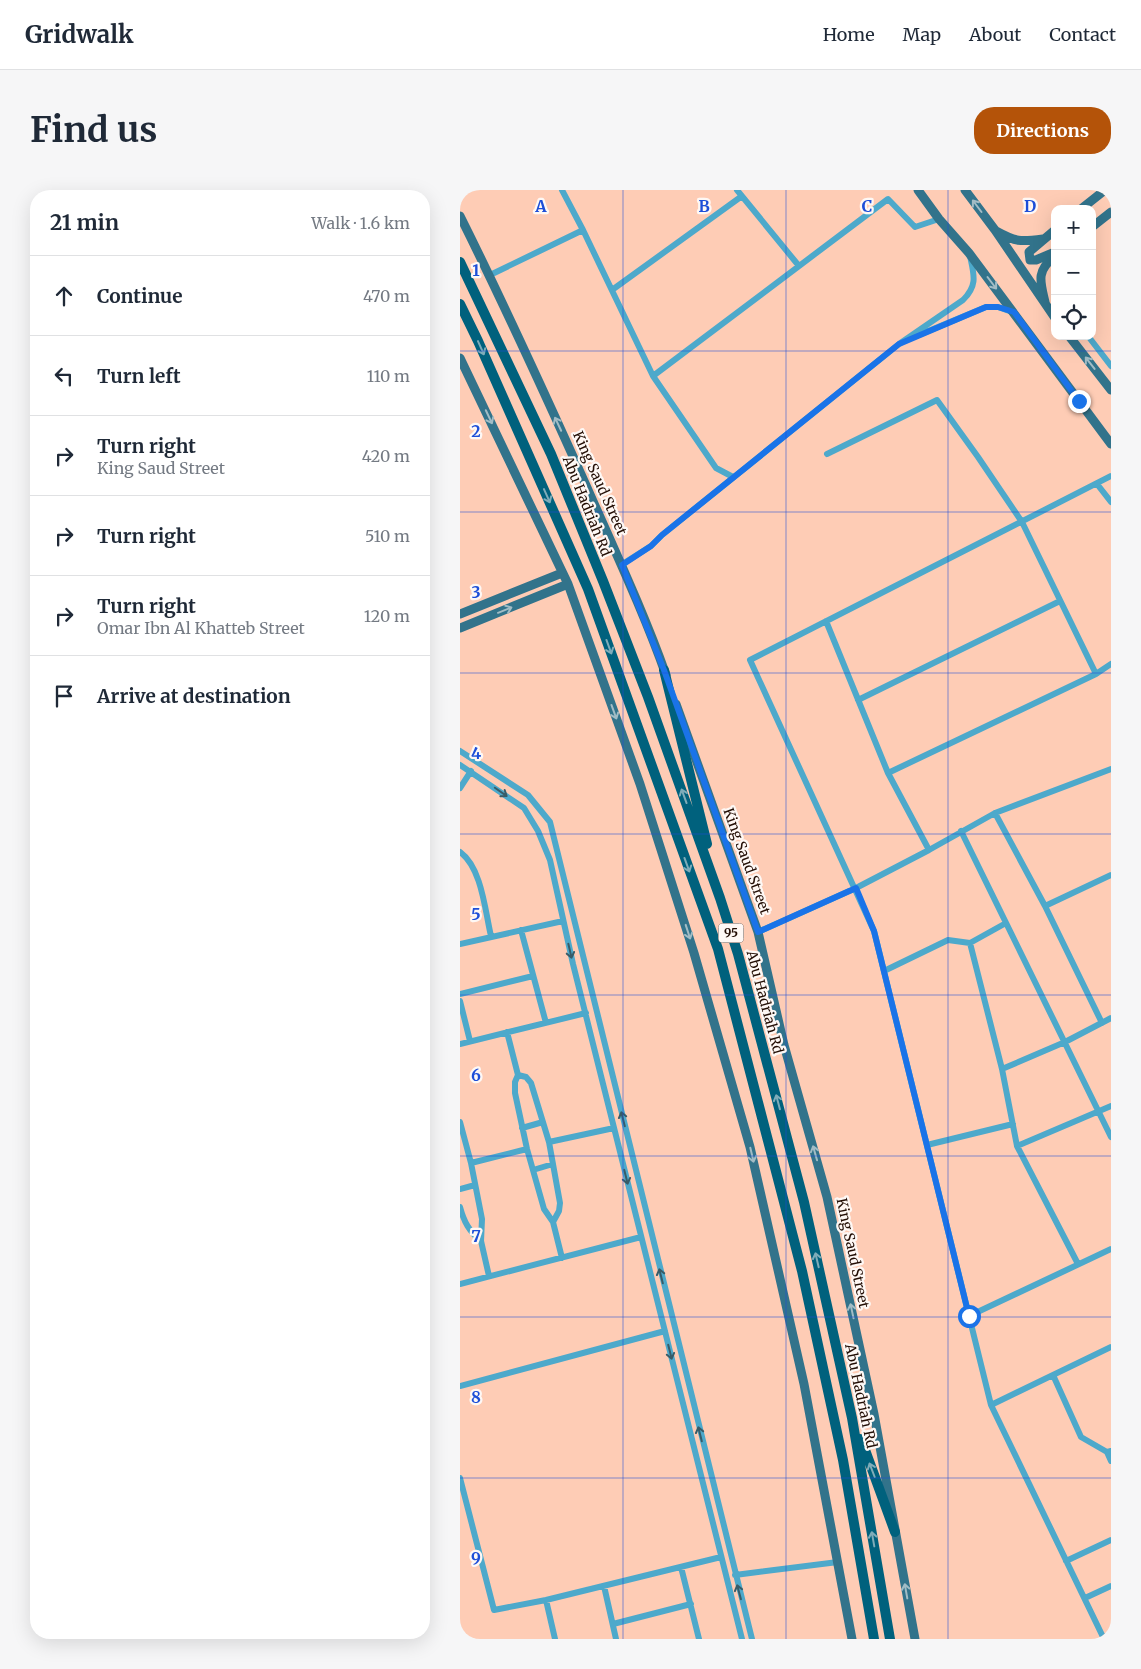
<!DOCTYPE html>
<html lang="en">
<head>
<meta charset="utf-8">
<style>
  :root { --surface:#fff; --page:#f6f6f7; --text:#1f2937; --muted:#747a83; --line:#e0e1e3; --accent:#b45309 }
  body { margin:0; font-family:Merriweather,serif; background:var(--page); color:var(--text) }
  .controls { position:absolute; right:15px; top:15px; display:grid; overflow:hidden; border-radius:10px; box-shadow:0 5px 20px #0002 }
  .controls button { width:45px; height:45px; display:grid; place-items:center; padding:0; border:0; border-bottom:1px solid var(--line); background:var(--surface); color:var(--text); font:25px sans-serif }
  .stop { position:absolute; width:15px; height:15px; margin:-11px; border:4px solid #1a73e8; border-radius:50%; background:#fff }
  .stop.end { background:#1a73e8; border-color:#fff; box-shadow:0 1px 5px #0008 }
  .list { margin:0; padding:0; list-style:none }
  h2 { display:flex; justify-content:space-between; align-items:center; height:65px; margin:0; padding:0 20px; font-size:21px }
  h2 small { font-size:16px; font-weight:400; color:var(--muted) }
  .list li { display:grid; grid-template-columns:32px 1fr auto; gap:15px; align-items:center; box-sizing:border-box; height:80px; padding:0 20px; border-top:1px solid var(--line) }
  .list b { display:block; font-size:19px; white-space:nowrap }
  .list p { margin:0; font-size:16px; white-space:nowrap; color:var(--muted) }
  .list em { font-size:16px; font-style:normal; color:var(--muted) }
  .icon { flex:none; width:28px; height:28px; fill:none; stroke:currentColor; stroke-width:2; stroke-linecap:round; stroke-linejoin:round }
  .map { position:relative; flex:none; width:651px; height:1449px; overflow:hidden; border-radius:20px }
  header { display:flex; align-items:center; gap:30px; box-sizing:border-box; height:70px; padding:0 25px; background:var(--surface); border-bottom:1px solid var(--line) }
  header strong { font-size:24px }
  nav { display:flex; gap:28px; margin-inline-start:auto; font-size:18px }
  .intro { display:flex; align-items:center; justify-content:space-between; box-sizing:border-box; height:120px; padding:0 30px }
  h1 { margin:0; font-size:35px }
  .button { padding:12px 22px; border-radius:20px; background:var(--accent); color:#fff; font-size:18px; font-weight:700 }
  main { display:flex; gap:30px; padding:0 30px }
  aside { flex:1; background:var(--surface); border-radius:20px; box-shadow:0 5px 20px #0002 }
  .map>svg:first-child { display:block }
  .lines { fill:none; stroke-linecap:round; stroke-linejoin:round }
  .minor { stroke:#4da9cb; stroke-width:6 }
  .major { stroke:#32738b; stroke-width:9 }
  .highway { stroke:#00617d; stroke-width:10 }
  .oneway { stroke:#a2bcc5 }
  .oneway2 { stroke:#7facb9 }
  .oneway3 { stroke:#385c68 }
  .route { stroke:#1a73e8; stroke-width:6 }
  .grid { fill:none; stroke:#1d4ed8; stroke-width:1; stroke-opacity:0.55 }
  .labels { text-anchor:middle; stroke-width:4.5; stroke-linejoin:round; paint-order:stroke }
  .shield { fill:#fef8f5; stroke:#65544d; stroke-width:1 }
  .shield-label { font-size:12px; font-weight:bold; fill:#230e05 }
  .street-label { font-size:14px; fill:#230e05; stroke:#fef8f5 }
  .grid-label { font-size:16px; text-anchor:middle; font-weight:bold; fill:#1d4ed8; stroke:#fef8f5; stroke-width:4.5; stroke-linejoin:round; paint-order:stroke }
</style>
</head>
<body>
<header>
<strong>Gridwalk</strong>
<nav><a>Home</a><a>Map</a><a>About</a><a>Contact</a></nav>
</header>
<div class="intro"><h1>Find us</h1><a class="button">Directions</a></div>
<main>
<aside>
<h2>21 min<small>Walk · 1.6 km</small></h2>
<ul class="list">
<li><svg class="icon" aria-label="ahead" viewBox="0 0 24 24"><path d="M12 20V5M6 11l6-6 6 6"/></svg><div><b>Continue</b></div><em>470 m</em></li>
<li><svg class="icon" aria-label="left" viewBox="0 0 24 24"><path d="M17 20v-9H6M10 6l-5 5 5 5"/></svg><div><b>Turn left</b></div><em>110 m</em></li>
<li><svg class="icon" aria-label="right" viewBox="0 0 24 24"><path d="M7 20v-9h11M14 6l5 5-5 5"/></svg><div><b>Turn right</b><p>King Saud Street</p></div><em>420 m</em></li>
<li><svg class="icon" aria-label="right" viewBox="0 0 24 24"><path d="M7 20v-9h11M14 6l5 5-5 5"/></svg><div><b>Turn right</b></div><em>510 m</em></li>
<li><svg class="icon" aria-label="right" viewBox="0 0 24 24"><path d="M7 20v-9h11M14 6l5 5-5 5"/></svg><div><b>Turn right</b><p>Omar Ibn Al Khatteb Street</p></div><em>120 m</em></li>
<li><svg class="icon" aria-label="arrive" viewBox="0 0 24 24"><path d="M6 21V4h12l-3 4 3 4H6"/></svg><div><b>Arrive at destination</b></div></li>
</ul>
</aside>
<div class="map">
<svg width="651" height="1449" viewBox="0 0 651 1449">
  <rect width="100%" height="100%" fill="#feccb5"/>
  <g class="lines">
    <path class="minor" d="M 102,0 L 123,40 L 193,186 L 256,278 L 273,287
      M 277,0 L 339,76
      M 30,85 L 123,40
      M 152,100 L 282,6
      M 628,146 L 651,176
      M 454,147 L 526,117 L 538,117 L 552,122
      M 193,186 L 428,9 L 455,37 L 479,29
      M 367,264 L 477,210 L 518,267 L 562,332 L 636,484
      M 637,294 L 651,312
      M 161,375 L 191,356 L 202,345 L 439,154 L 503,110 C 518,95 514,85 510,66
      M 366,431 L 428,583 L 469,660
      M 398,510 L 600,411
      M 0,561 L 68,605 L 90,632 L 292,1449
      M 0,575 L 64,618 L 78,641 L 90,670 L 113,774 L 282,1449
      M 428,583 L 636,484 L 651,474
      M 0,598 L 11,581
      M 535,623 L 585,716 L 651,685
      M 501,641 L 651,947
      M 0,662 C 22,678 25,721 31,746
      M 585,716 L 642,833
      M 546,733 L 510,753 L 542,879 L 557,956 L 618,1074
      M 61,740 L 86,833
      M 298,742 L 396,698 L 469,660 L 535,623 L 651,579
      M 0,754 L 103,731
      M 424,781 L 488,750 L 510,753
      M 0,804 L 73,786
      M 0,811 L 10,851
      M 47,842 L 58,885 L 66,887 L 71,893 L 89,952 L 100,1013 L 99,1021 L 93,1032 L 102,1068
      M 0,854 L 126,823
      M 542,879 L 605,852 L 651,828
      M 58,885 L 55,892 L 55,903 L 67,959 L 84,1019 L 93,1032
      M 0,932 L 11,973 L 22,1029 L 21,1051 L 29,1086
      M 62,938 L 83,932
      M 89,952 L 154,938
      M 467,955 L 553,934
      M 557,956 L 651,916
      M 11,973 L 67,959
      M 73,980 L 93,974
      M 0,999 L 15,995
      M 0,1017 C 4,1032 9,1041 21,1051
      M 0,1094 L 181,1047
      M 509,1126 L 651,1059
      M 593,1185 L 621,1247 L 647,1262
      M 0,1196 L 205,1141
      M 531,1215 L 651,1157
      M 650,1261 L 647,1262 L 651,1271
      M 0,1288 L 34,1420 L 86,1410 L 261,1367
      M 606,1371 L 651,1350
      M 221,1377 L 239,1449
      M 275,1385 L 378,1372
      M 144,1396 L 156,1449
      M 625,1408 L 651,1396
      M 86,1410 L 95,1449
      M 153,1434 L 231,1414
      M 644,1449 L 531,1215 L 414,741 L 290,470 L 651,286"/>
    <path class="major" d="M 458,0 L 479,29 L 509,63 L 651,254
      M 505,0 L 535,40 L 595,128
      M 621,19 L 645,0
      M 0,26 C 44,114 85,204 125,293 C 153,357 183,420 206,485
      M 632,37 L 651,22
      M 595,40 L 569,62 L 570,70 L 576,70 L 595,62
      M 536,41 C 556,52 560,52 583,49
      M 585,112 C 580,91 576,81 595,66
      M 609,146 L 651,200
      M 0,168 L 108,394 L 180,594 L 234,763 L 290,957 L 344,1194 L 392,1449
      M 0,424 L 102,383
      M 0,438 L 108,394
      M 216,514 L 298,742 L 324,855 L 367,1007 L 414,1224 L 455,1449"/>
    <path class="highway" d="M 0,72 L 91,264 L 143,391 L 188,507 L 260,708 L 278,764 L 344,1012 L 392,1228 L 430,1449
      M 0,114 L 18,151 L 128,399 L 258,759 L 342,1081 L 383,1270 L 414,1449
      M 204,480 L 247,654
      M 401,1249 L 435,1342"/>
  </g>
  <defs><path id="oneway-shaft" d="M-6 0H5M1.5-3L5.5 0L1.5 3" fill="none" stroke-width="1.6" stroke-linecap="round" stroke-linejoin="round" transform="scale(1.25)"/></defs>
  <g class="oneway">
    <use href="#oneway-shaft" transform="translate(517 16) rotate(-127)"/>
    <use href="#oneway-shaft" transform="translate(532 93) rotate(53)"/>
    <use href="#oneway-shaft" transform="translate(630 173) rotate(-128)"/>
    <use href="#oneway-shaft" transform="translate(29 227) rotate(65)"/>
    <use href="#oneway-shaft" transform="translate(98 234) rotate(-115)"/>
    <use href="#oneway-shaft" transform="translate(45 420) rotate(-22)"/>
    <use href="#oneway-shaft" transform="translate(154 522) rotate(70)"/>
    <use href="#oneway-shaft" transform="translate(228 742) rotate(72)"/>
    <use href="#oneway-shaft" transform="translate(355 963) rotate(-106)"/>
    <use href="#oneway-shaft" transform="translate(292 965) rotate(77)"/>
    <use href="#oneway-shaft" transform="translate(392 1121) rotate(-102)"/>
    <use href="#oneway-shaft" transform="translate(446 1401) rotate(-100)"/>
  </g>
  <g class="oneway2">
    <use href="#oneway-shaft" transform="translate(21 158) rotate(66)"/>
    <use href="#oneway-shaft" transform="translate(87 306) rotate(66)"/>
    <use href="#oneway-shaft" transform="translate(149 457) rotate(70)"/>
    <use href="#oneway-shaft" transform="translate(224 606) rotate(-110)"/>
    <use href="#oneway-shaft" transform="translate(227 675) rotate(70)"/>
    <use href="#oneway-shaft" transform="translate(318 912) rotate(-105)"/>
    <use href="#oneway-shaft" transform="translate(357 1070) rotate(-103)"/>
    <use href="#oneway-shaft" transform="translate(412 1280) rotate(-111)"/>
    <use href="#oneway-shaft" transform="translate(413 1349) rotate(-100)"/>
  </g>
  <g class="oneway3">
    <use href="#oneway-shaft" transform="translate(41 602) rotate(35)"/>
    <use href="#oneway-shaft" transform="translate(110 761) rotate(77)"/>
    <use href="#oneway-shaft" transform="translate(163 929) rotate(-104)"/>
    <use href="#oneway-shaft" transform="translate(166 987) rotate(76)"/>
    <use href="#oneway-shaft" transform="translate(201 1086) rotate(-104)"/>
    <use href="#oneway-shaft" transform="translate(210 1162) rotate(76)"/>
    <use href="#oneway-shaft" transform="translate(240 1244) rotate(-104)"/>
    <use href="#oneway-shaft" transform="translate(279 1402) rotate(-105)"/>
  </g>
  <g class="lines">
    <path class="route" d="M 509,1126 L 414,741 L 396,698 L 298,742 L 204,480 L 162,375 L 191,356 L 202,345 L 439,154 L 526,117 L 538,117 L 554,122 L 619,211"/>
  </g>
  <path class="grid" d="M 163,0 L 163,1449M 326,0 L 326,1449M 488,0 L 488,1449M 0,161 L 651,161M 0,322 L 651,322M 0,483 L 651,483M 0,644 L 651,644M 0,805 L 651,805M 0,966 L 651,966M 0,1127 L 651,1127M 0,1288 L 651,1288"/>
  <g class="labels">
    <rect class="shield" x="258.5" y="733.5" width="25" height="19" rx="4"/>
    <g class="shield-label">
      <text x="271" y="747">95</text>
    </g>
    <g class="street-label">
      <text transform="translate(140 293) rotate(66)" y="5">King Saud Street</text>
      <text transform="translate(127 316) rotate(68)" y="5">Abu Hadriah Rd</text>
      <text transform="translate(287 671) rotate(70)" y="5">King Saud Street</text>
      <text transform="translate(305 812) rotate(75)" y="5">Abu Hadriah Rd</text>
      <text transform="translate(393 1063) rotate(78)" y="5">King Saud Street</text>
      <text transform="translate(401 1206) rotate(78)" y="5">Abu Hadriah Rd</text>
    </g>
  </g>
  <g class="grid-label">
    <text x="81" y="22">A</text>
    <text x="244" y="22">B</text>
    <text x="407" y="22">C</text>
    <text x="570" y="22">D</text>
    <text x="16" y="86">1</text>
    <text x="16" y="247">2</text>
    <text x="16" y="408">3</text>
    <text x="16" y="569">4</text>
    <text x="16" y="730">5</text>
    <text x="16" y="891">6</text>
    <text x="16" y="1052">7</text>
    <text x="16" y="1213">8</text>
    <text x="16" y="1374">9</text>
  </g>
</svg>
<div class="controls">
<button>+</button>
<button>−</button>
<button><svg class="icon" aria-label="locate" viewBox="0 0 24 24"><circle cx="12" cy="12" r="6"/><path d="M12 2v4M12 18v4M2 12h4M18 12h4"/></svg></button>
</div>
<div class="stop" style="left:509px;top:1126px"></div>
<div class="stop end" style="left:619px;top:211px"></div>
</div>
</main>
</body>
</html>
